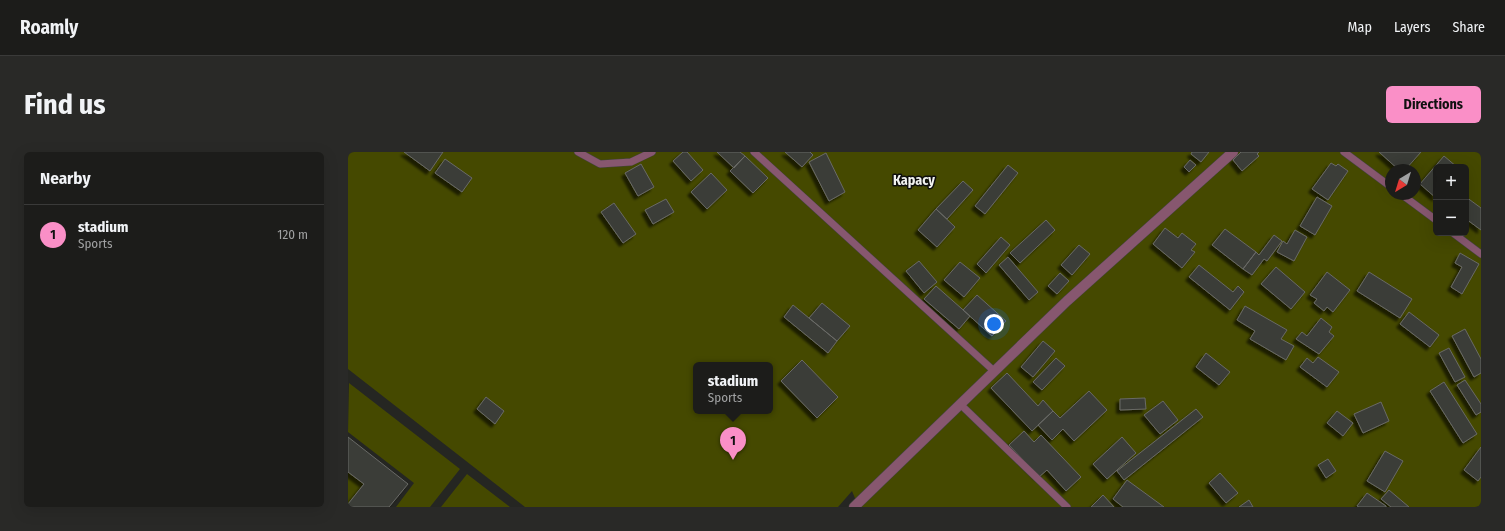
<!DOCTYPE html>
<html lang="en">
<head>
<meta charset="utf-8">
<style>
  :root { --surface:#1c1c1a; --page:#292927; --text:#f1f3f6; --muted:#a0a1a2; --line:#3a3a39; --accent:#fa8fc7 }
  body { margin:0; font-family:"Fira Sans Condensed",sans-serif; background:var(--page); color:var(--text) }
  .controls { position:absolute; right:12px; top:12px; display:grid; overflow:hidden; border-radius:6px; box-shadow:0 4px 16px #0002 }
  .controls button { width:36px; height:36px; display:grid; place-items:center; padding:0; border:0; border-bottom:1px solid var(--line); background:var(--surface); color:var(--text); font:20px sans-serif }
  .compass { position:absolute; left:1037px; top:12px; width:36px; height:36px; border-radius:50%; background:var(--surface); box-shadow:0 4px 16px #0002; rotate:218deg }
  .you { position:absolute; left:646px; top:172px; width:14px; height:14px; margin:-10px; border:3px solid #fff; border-radius:50%; background:#1a73e8; box-shadow:0 0 0 6px #1a73e833 }
  .badge { display:grid; place-items:center; width:26px; height:26px; border-radius:50%; background:var(--accent); color:#111; font-size:13px; font-weight:700 }
  .pin { position:absolute; translate:-50% -33px; filter:drop-shadow(0 1px 2px #0008) }
  .pin::after { content:''; position:absolute; top:21px; width:14px; height:12px; background:inherit; clip-path:polygon(0 0,100% 0,50% 100%) }
  .popup { position:absolute; left:345px; top:210px; width:80px; height:52px; box-sizing:border-box; display:grid; place-content:center; border-radius:6px; background:var(--surface); filter:drop-shadow(0 1px 3px #0005); font-size:13px; white-space:nowrap; color:var(--muted) }
  .popup b { font-size:15px; color:var(--text) }
  .popup::after { content:''; position:absolute; left:50%; top:100%; margin-left:-8px; border:8px solid transparent; border-top-color:var(--surface) }
  .list { margin:0; padding:0; list-style:none }
  h2 { display:flex; justify-content:space-between; align-items:center; height:52px; margin:0; padding:0 16px; font-size:17px }
  h2 small { font-size:13px; font-weight:400; color:var(--muted) }
  .list li { display:grid; grid-template-columns:26px 1fr auto; gap:12px; align-items:center; box-sizing:border-box; height:60px; padding:0 16px; border-top:1px solid var(--line) }
  .list b { display:block; font-size:15px; white-space:nowrap }
  .list p { margin:0; font-size:13px; white-space:nowrap; color:var(--muted) }
  .list em { font-size:13px; font-style:normal; color:var(--muted) }
  .map { position:relative; flex:none; width:1133px; height:355px; overflow:hidden; border-radius:6px }
  header { display:flex; align-items:center; gap:24px; box-sizing:border-box; height:56px; padding:0 20px; background:var(--surface); border-bottom:1px solid var(--line) }
  header strong { font-size:19px }
  nav { display:flex; gap:22px; margin-inline-start:auto; font-size:14px }
  .intro { display:flex; align-items:center; justify-content:space-between; box-sizing:border-box; height:96px; padding:0 24px }
  h1 { margin:0; font-size:28px }
  .button { padding:10px 18px; border-radius:6px; background:var(--accent); color:#111; font-size:14px; font-weight:700 }
  main { display:flex; gap:24px; padding:0 24px }
  aside { flex:1; background:var(--surface); border-radius:6px; box-shadow:0 4px 16px #0002 }
  .map>svg:first-child { display:block }
  .green { fill:#454900; fill-rule:evenodd }
  .building { fill:#3b3c38; stroke:#696a66; filter:url(#shadow) }
  .lines { fill:none; stroke-linecap:round; stroke-linejoin:round }
  .service-casing { stroke:#42433f; stroke-width:8 }
  .tertiary-casing { stroke:#42433f; stroke-width:11 }
  .service { stroke:#87576f; stroke-width:7 }
  .tertiary { stroke:#87576f; stroke-width:10 }
  .labels { text-anchor:middle; stroke-width:3; stroke-linejoin:round; paint-order:stroke }
  .quarter-label { font-size:14px; font-weight:bold; fill:#f1f2ef; stroke:#0e0e0d }
</style>
</head>
<body>
<header>
<strong>Roamly</strong>
<nav><a>Map</a><a>Layers</a><a>Share</a></nav>
</header>
<div class="intro"><h1>Find us</h1><a class="button">Directions</a></div>
<main>
<aside>
<h2>Nearby<small></small></h2>
<ul class="list">
<li><span class="badge">1</span><div><b>stadium</b><p>Sports</p></div><em>120 m</em></li>
</ul>
</aside>
<div class="map">
<svg width="1133" height="355" viewBox="0 0 1133 355">
  <defs>
    <filter id="shadow"><feDropShadow dx="-3.5" dy="3.5" stdDeviation="1" flood-color="#0009"/></filter>
  </defs>
  <rect width="100%" height="100%" fill="#252622"/>
  <path class="green" d="M 0,0 L 1133,0 L 1133,355 L 506,355 L 509,351 L 504,339 L 490,355 L 177,355 L 0,217 ZM 1088,15 L 1118,15 L 1118,81 L 1088,81 ZM 1043,18 L 1067,18 L 1067,42 L 1043,42 ZM 348,213 L 422,213 L 422,259 L 348,259 Z
    M 1,231 L 112,317 L 82,355 L 48,355 L 66,331 L 0,280 Z
    M 0,320 L 16,332 L 0,352 Z
    M 119,322 L 162,355 L 93,355 Z"/>
  <path class="building" d="M 56,0 L 95,0 L 82,19 Z
    M 335,0 L 339,0 L 355,18 L 343,29 L 325,9 Z
    M 369,0 L 392,0 L 397,4 L 386,16 Z
    M 437,0 L 462,0 L 465,3 L 454,15 Z
    M 844,0 L 861,0 L 853,10 L 843,2 Z
    M 893,0 L 911,0 L 909,2 L 911,4 L 894,19 L 885,8 Z
    M 1031,0 L 1073,0 L 1057,18 L 1051,18 Z
    M 478,1 L 497,40 L 481,49 L 461,10 Z
    M 397,4 L 420,26 L 405,41 L 382,19 Z
    M 1096,4 L 1109,15 L 1088,15 L 1088,46 L 1072,32 Z
    M 97,7 L 124,26 L 114,40 L 87,21 Z
    M 842,8 L 848,13 L 841,20 L 836,15 Z
    M 983,11 L 988,14 L 990,12 L 1000,19 L 980,48 L 964,37 Z
    M 293,12 L 306,35 L 290,44 L 277,21 Z
    M 660,13 L 670,21 L 637,62 L 627,54 Z
    M 363,21 L 379,38 L 359,57 L 343,40 Z
    M 615,29 L 625,38 L 599,67 L 588,57 Z
    M 969,45 L 984,54 L 967,83 L 952,74 Z
    M 1118,45 L 1133,56 L 1133,78 L 1118,67 Z
    M 318,47 L 326,60 L 305,72 L 297,58 Z
    M 266,51 L 288,82 L 275,91 L 253,60 Z
    M 588,57 L 607,75 L 589,95 L 570,78 Z
    M 698,68 L 707,78 L 672,111 L 662,101 Z
    M 817,76 L 830,86 L 834,81 L 848,92 L 843,98 L 847,100 L 834,116 L 805,92 Z
    M 877,77 L 908,100 L 895,117 L 864,93 Z
    M 947,78 L 959,85 L 946,109 L 929,100 L 935,89 L 939,92 Z
    M 926,83 L 934,89 L 919,109 L 916,107 L 904,123 L 895,117 L 908,100 L 911,103 Z
    M 653,85 L 662,93 L 638,121 L 629,112 Z
    M 731,93 L 742,102 L 724,123 L 713,113 Z
    M 1112,101 L 1131,112 L 1114,142 L 1103,135 L 1114,115 L 1107,111 Z
    M 660,105 L 690,140 L 681,148 L 651,113 Z
    M 571,109 L 589,130 L 576,141 L 558,119 Z
    M 612,110 L 632,126 L 616,145 L 596,128 Z
    M 851,113 L 885,140 L 890,134 L 896,140 L 882,158 L 841,125 Z
    M 928,115 L 957,140 L 943,157 L 913,132 Z
    M 979,120 L 1002,138 L 985,160 L 979,155 L 976,159 L 966,151 L 969,147 L 962,143 Z
    M 1021,120 L 1064,147 L 1052,166 L 1009,139 Z
    M 712,121 L 721,129 L 709,142 L 700,134 Z
    M 588,134 L 622,164 L 611,177 L 576,147 Z
    M 629,143 L 658,169 L 644,184 L 615,158 Z
    M 474,151 L 502,174 L 489,189 L 461,166 Z
    M 445,153 L 489,189 L 480,201 L 436,165 Z
    M 897,154 L 939,178 L 933,187 L 946,194 L 938,208 L 902,187 L 907,179 L 889,168 Z
    M 1061,160 L 1091,183 L 1082,195 L 1052,172 Z
    M 973,166 L 984,175 L 981,180 L 986,184 L 971,202 L 948,187 L 954,180 L 959,184 Z
    M 1117,177 L 1133,207 L 1133,221 L 1126,225 L 1104,184 Z
    M 695,189 L 707,199 L 685,225 L 673,215 Z
    M 1101,196 L 1117,225 L 1107,230 L 1091,201 Z
    M 858,201 L 882,220 L 871,233 L 848,215 Z
    M 970,205 L 991,220 L 979,235 L 952,215 L 959,206 L 965,211 Z
    M 708,206 L 717,214 L 694,238 L 685,230 Z
    M 454,208 L 490,245 L 469,266 L 433,229 Z
    M 659,221 L 690,254 L 695,248 L 705,259 L 684,279 L 643,236 Z
    M 1117,228 L 1133,252 L 1133,260 L 1128,263 L 1109,233 Z
    M 1096,230 L 1129,282 L 1115,291 L 1082,239 Z
    M 741,239 L 759,258 L 726,289 L 715,277 L 704,288 L 690,273 L 705,259 L 712,266 Z
    M 138,245 L 156,259 L 147,272 L 129,257 Z
    M 797,246 L 798,257 L 772,258 L 772,247 Z
    M 815,249 L 830,268 L 812,282 L 796,263 Z
    M 1033,250 L 1041,269 L 1015,281 L 1006,262 Z
    M 848,257 L 855,265 L 776,328 L 769,319 Z
    M 989,259 L 1005,271 L 995,284 L 979,271 Z
    M 676,279 L 686,290 L 693,283 L 733,325 L 718,339 L 699,318 L 691,325 L 661,293 Z
    M 0,285 L 60,332 L 41,355 L 0,355 L 0,352 L 16,332 L 0,320 Z
    M 774,285 L 788,301 L 759,327 L 745,312 Z
    M 1133,295 L 1133,325 L 1130,329 L 1116,318 Z
    M 1037,299 L 1055,309 L 1037,340 L 1019,329 Z
    M 980,307 L 988,319 L 978,326 L 970,313 Z
    M 872,321 L 890,341 L 878,351 L 861,331 Z
    M 779,328 L 816,355 L 775,355 L 765,347 Z
    M 1041,338 L 1061,355 L 1043,355 L 1033,347 Z
    M 1019,341 L 1038,354 L 1038,355 L 1011,355 L 1009,354 Z
    M 755,343 L 766,355 L 743,355 Z
    M 901,348 L 905,355 L 891,355 Z"/>
  <g class="lines">
    <defs>
      <path id="service" d="M 230,0 L 252,12 L 283,10 L 304,0
        M 406,0 L 646,219
        M 996,0 L 1043,35
        M 1053,42 L 1088,68
        M 1105,81 L 1133,102
        M 612,252 L 719,355"/>
      <path id="tertiary" d="M 506,355 L 719,149 L 885,0"/>
    </defs>
    <use href="#service" class="service-casing"/>
    <use href="#tertiary" class="tertiary-casing"/>
    <use href="#service" class="service"/>
    <use href="#tertiary" class="tertiary"/>
  </g>
  <g class="labels">
    <g class="quarter-label">
      <text x="566" y="33">Карасу</text>
    </g>
  </g>
</svg>
<div class="controls">
<button>+</button>
<button>−</button>
</div>
<svg class="compass" viewBox="-18 -18 36 36"><path d="M0-13l5 13h-10z" fill="#e53935"/><path d="M0 13l5-13h-10z" fill="#a0a1a2"/></svg>
<div class="you"></div>
<div class="pin badge" style="left:385px;top:308px">1</div>
<div class="popup"><b>stadium</b>Sports</div>
</div>
</main>
</body>
</html>
